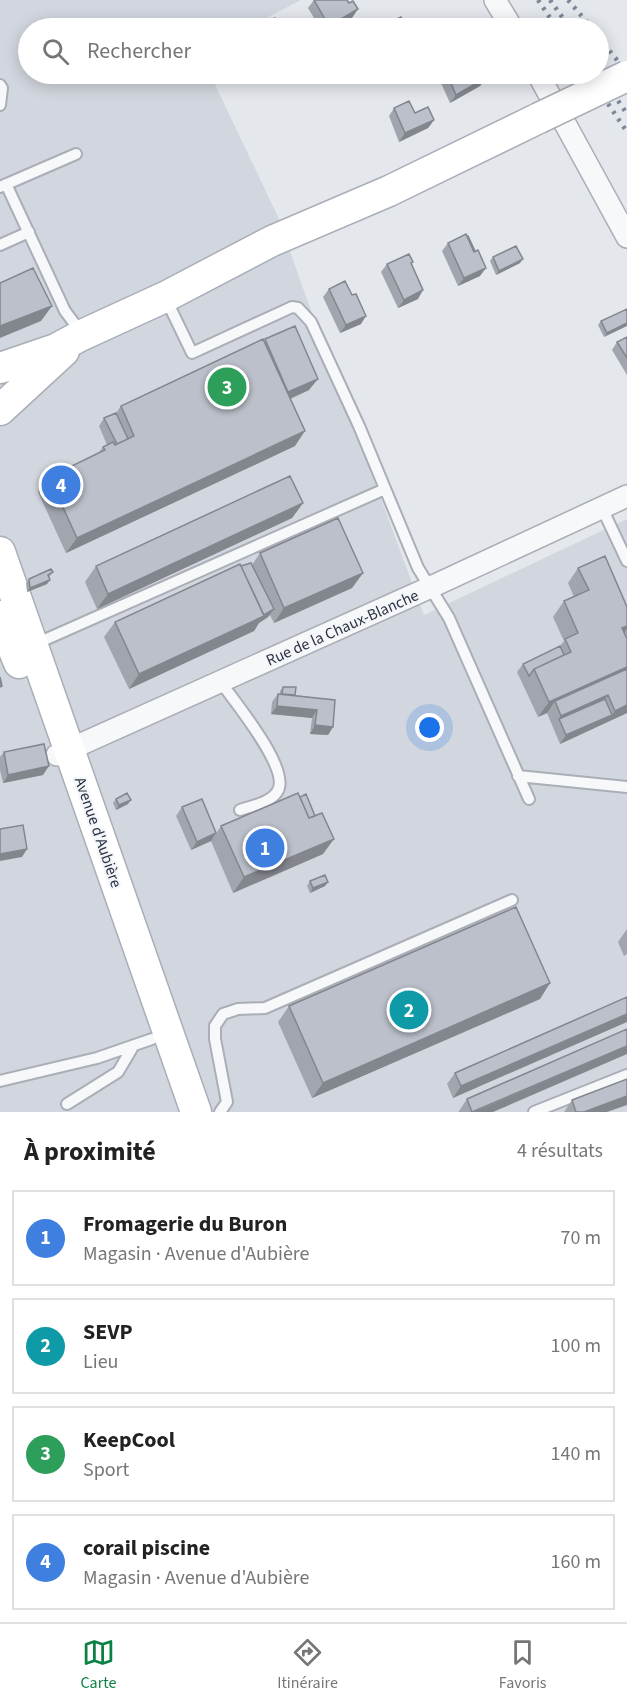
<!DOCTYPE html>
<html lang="fr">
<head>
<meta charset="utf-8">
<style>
  :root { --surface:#fff; --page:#f2f2f2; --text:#222; --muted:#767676; --line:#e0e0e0; --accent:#0b8043 }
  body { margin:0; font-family:"Source Sans 3",sans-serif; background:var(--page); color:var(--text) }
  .you { position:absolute; left:430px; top:728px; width:21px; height:21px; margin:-15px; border:4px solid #fff; border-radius:50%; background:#1a73e8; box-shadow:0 0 0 9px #1a73e833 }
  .badge { display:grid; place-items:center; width:39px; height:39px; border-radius:50%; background:var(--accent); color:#fff; font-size:20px; font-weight:700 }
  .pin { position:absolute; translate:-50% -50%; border:3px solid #fff; box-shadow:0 2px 6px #0006 }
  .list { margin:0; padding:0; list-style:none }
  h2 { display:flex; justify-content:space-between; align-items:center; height:78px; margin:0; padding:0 24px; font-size:26px }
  h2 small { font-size:20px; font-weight:400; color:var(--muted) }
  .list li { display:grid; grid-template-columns:39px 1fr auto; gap:18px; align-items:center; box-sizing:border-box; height:96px; margin:0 12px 12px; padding:0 12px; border:2px solid var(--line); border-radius:0px }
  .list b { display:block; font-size:22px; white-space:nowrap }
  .list p { margin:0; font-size:20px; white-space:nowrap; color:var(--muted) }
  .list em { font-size:20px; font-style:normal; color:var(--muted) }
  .icon { flex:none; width:33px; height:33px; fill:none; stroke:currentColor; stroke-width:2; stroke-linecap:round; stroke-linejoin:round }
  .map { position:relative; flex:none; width:627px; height:1112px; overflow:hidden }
  .search { position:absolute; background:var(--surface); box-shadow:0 3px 15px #0003; left:18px; right:18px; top:18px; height:66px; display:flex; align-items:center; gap:15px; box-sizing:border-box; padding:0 21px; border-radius:33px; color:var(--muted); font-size:22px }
  .sheet { height:510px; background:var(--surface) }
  nav { display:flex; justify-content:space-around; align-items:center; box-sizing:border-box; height:84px; border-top:2px solid var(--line); background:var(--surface); font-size:16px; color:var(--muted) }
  nav a { display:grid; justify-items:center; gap:3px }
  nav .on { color:var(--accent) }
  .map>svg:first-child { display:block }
  .built { fill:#d2d6de }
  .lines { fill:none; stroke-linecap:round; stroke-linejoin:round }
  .service-casing { stroke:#a9aeb7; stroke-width:14 }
  .minor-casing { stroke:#a9aeb7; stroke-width:24 }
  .secondary-casing { stroke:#a9aeb7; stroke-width:33 }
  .service { stroke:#f7f8fa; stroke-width:10 }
  .minor { stroke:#f7f8fa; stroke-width:21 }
  .secondary { stroke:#fff; stroke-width:30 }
  .rail { stroke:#7d8696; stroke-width:4.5; stroke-dasharray:3 6; stroke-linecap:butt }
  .secondary-bridge-casing { stroke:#a9aeb7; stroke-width:33; stroke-linecap:butt }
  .secondary-bridge { stroke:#fff; stroke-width:30 }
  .wall { fill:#a1a5ae }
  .shaded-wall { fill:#83868d }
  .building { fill:#bbc0ca; stroke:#83868d; stroke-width:1.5 }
  .labels { text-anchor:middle; stroke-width:4.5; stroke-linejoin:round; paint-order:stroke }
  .street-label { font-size:16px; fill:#2b3445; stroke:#f4f6f9 }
</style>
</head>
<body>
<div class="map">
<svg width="627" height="1112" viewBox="0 0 627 1112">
  <rect width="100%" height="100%" fill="#e4e7ec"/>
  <path class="built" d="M 0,0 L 301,0 L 247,28 L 28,28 L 28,74 L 210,74 L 279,219 L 301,283 L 424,615 L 627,519 L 627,1112 L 0,1112 Z"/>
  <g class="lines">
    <defs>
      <path id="service" d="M 0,85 L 2,88 L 0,105
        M 6,184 L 65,311 L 77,327 L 79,333
        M 0,187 L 76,154
        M 0,245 L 29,232
        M 166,299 L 192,353 L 292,307 L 298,308 L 311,322 L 359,426 L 418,568 L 449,618 L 529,799
        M 602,508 L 627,561
        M 33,645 L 385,489
        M 220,681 C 233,700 293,771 277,792 C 270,803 251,806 240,810
        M 518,776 L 627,787
        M 0,1081 L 97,1058 L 152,1039
        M 67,1104 L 118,1072 L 134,1045
        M 220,1112 L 227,1102 L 215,1039 L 215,1026 L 223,1014 L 238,1009 L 265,1008 L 512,900
        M 534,1112 L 627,1075"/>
      <path id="minor" d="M 495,0 L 512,28
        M 538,74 L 627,237
        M 57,755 L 431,587 L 627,496"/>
      <path id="secondary" d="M 0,368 L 56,349 L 80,336 L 165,297 L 272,241 L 389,191 L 539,118
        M 0,410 L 64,351
        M 0,552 L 196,1112
        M 0,616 L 19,663"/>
    </defs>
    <use href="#service" class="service-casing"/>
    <use href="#minor" class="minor-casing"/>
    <use href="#secondary" class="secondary-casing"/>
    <use href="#service" class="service"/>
    <use href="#minor" class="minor"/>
    <use href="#secondary" class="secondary"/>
    <path class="rail" d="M 538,0 L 557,28
      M 550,0 L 570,28
      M 568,0 L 592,28
      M 598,37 L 627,72
      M 598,71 L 627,114
      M 588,74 L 627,132"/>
    <defs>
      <path id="secondary-bridge" d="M 539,118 L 627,76"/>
    </defs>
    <use href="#secondary-bridge" class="secondary-bridge-casing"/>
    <use href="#secondary-bridge" class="secondary-bridge"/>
  </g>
  <path class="wall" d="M 314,0 L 352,18 L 333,28 L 320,28 L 308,8 Z
    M 434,74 L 479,74 L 483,82 L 480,86 L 450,103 L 441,83 L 440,84 Z
    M 394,108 L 415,113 L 434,120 L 428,128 L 399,142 L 389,116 Z
    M 448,243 L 480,276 L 458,286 L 442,251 Z
    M 493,257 L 520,263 L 496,275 L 490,261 Z
    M 413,262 L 411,264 L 418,299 L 398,308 L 381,272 L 387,264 Z
    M 329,289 L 352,295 L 361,324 L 340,333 L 323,297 Z
    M 627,309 L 604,337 L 598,325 L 601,321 Z
    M 627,337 L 627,375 L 612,350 L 617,342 Z
    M 265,339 L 309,390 L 291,399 L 295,446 L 66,553 L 38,492 L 49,477 L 99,452 L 103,447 L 107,445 L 99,426 L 104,418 L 116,413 L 121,406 L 264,341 Z
    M 303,503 L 292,518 L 97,609 L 85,582 L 96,566 Z
    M 260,553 L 363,573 L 352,588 L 274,623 L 270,615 L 268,617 L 259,623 L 254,631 L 129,689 L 104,637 L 115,622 L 241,566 L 252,565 Z
    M 578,568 L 627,607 L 627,713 L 560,744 L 547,713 L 538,717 L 517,672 L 523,664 L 560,646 L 564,641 L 553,617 L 564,601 L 574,597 L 568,583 Z
    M 53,572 L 49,577 L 47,584 L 27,592 L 26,583 L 29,579 Z
    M 283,687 L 295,695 L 335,700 L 333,727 L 328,735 L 310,734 L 312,718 L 271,714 L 272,702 L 278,694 L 280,694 L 280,691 Z
    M 4,752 L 43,775 L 3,783 L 0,770 L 0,757 Z
    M 116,799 L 128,804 L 116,810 L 113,803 Z
    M 182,807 L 216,833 L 211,841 L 191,850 L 176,816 Z
    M 221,826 L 323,854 L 233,893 L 211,841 Z
    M 310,881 L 328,882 L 325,886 L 310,893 L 307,886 Z
    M 627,929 L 627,954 L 624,956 L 618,942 Z
    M 627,997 L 453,1098 L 447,1084 L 455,1073 Z
    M 540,999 L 312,1098 L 278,1022 L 289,1006 Z
    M 467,1099 L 493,1112 L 459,1112 L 459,1111 Z
    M 572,1100 L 607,1112 L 564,1112 Z"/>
  <path class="shaded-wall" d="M 358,9 L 352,18 L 333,28 L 327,28 L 329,26 Z
    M 482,80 L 483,82 L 480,86 L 450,103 L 456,95 Z
    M 434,120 L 428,128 L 399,142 L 405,133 Z
    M 523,259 L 520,263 L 496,275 L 499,271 Z
    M 486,268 L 480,276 L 458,286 L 464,278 Z
    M 423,290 L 418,299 L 398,308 L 404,300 Z
    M 52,306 L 41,321 L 0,338 L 0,326 Z
    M 366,316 L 361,324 L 340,333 L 346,325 Z
    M 627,323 L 627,326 L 604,337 L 607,333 Z
    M 318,379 L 309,390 L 279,403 L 288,392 Z
    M 305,431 L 295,446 L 66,553 L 77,538 Z
    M 303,503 L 292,518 L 97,609 L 108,594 Z
    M 363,573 L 352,588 L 274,623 L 284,608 Z
    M 50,580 L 47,584 L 27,592 L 30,588 Z
    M 274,609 L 268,617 L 259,623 L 254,631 L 129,689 L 139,674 Z
    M 627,626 L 627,629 L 619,640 L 622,628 Z
    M 627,667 L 627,677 L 555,701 L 547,713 L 538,717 L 549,702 Z
    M 608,695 L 599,707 L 559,719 L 561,716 Z
    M 627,705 L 627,713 L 560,744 L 566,735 L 612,715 L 615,711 Z
    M 277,706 L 317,710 L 312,718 L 271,714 Z
    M 315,725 L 333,727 L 328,735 L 310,734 Z
    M 49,766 L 43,775 L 3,783 L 8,775 Z
    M 131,800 L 128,804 L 116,810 L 119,805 Z
    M 216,833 L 211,841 L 191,850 L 197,842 Z
    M 334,839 L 323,854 L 233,893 L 244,877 Z
    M 27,849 L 22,857 L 0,861 L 0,854 Z
    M 328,882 L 325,886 L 310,893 L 313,888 Z
    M 550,983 L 540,999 L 312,1098 L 323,1083 Z
    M 627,1014 L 627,1022 L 453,1098 L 461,1086 Z
    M 627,1046 L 627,1054 L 493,1112 L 474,1112 Z
    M 627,1096 L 627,1105 L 607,1112 L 584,1112 Z"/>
  <path class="building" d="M 314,0 L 347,0 L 349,3 L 353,1 L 358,9 L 329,26 Z
    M 401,17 L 407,28 L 379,28 Z
    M 275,18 L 279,28 L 253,28 Z
    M 444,74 L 477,74 L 482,80 L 456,95 L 447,74 L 445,75 Z
    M 409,101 L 415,113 L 428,107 L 434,120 L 405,133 L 394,108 Z
    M 466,234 L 474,252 L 478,250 L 486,268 L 464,278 L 448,243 Z
    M 467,236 L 468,236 L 475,251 L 474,252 Z
    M 516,246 L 523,259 L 499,271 L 493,257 Z
    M 409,254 L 413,262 L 411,263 L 423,290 L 404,300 L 387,264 Z
    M 33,268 L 52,306 L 0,326 L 0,283 Z
    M 345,281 L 352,295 L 356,294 L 366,316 L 346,325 L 329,289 Z
    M 627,309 L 627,323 L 607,333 L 601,321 Z
    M 295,326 L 318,379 L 288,392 L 265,339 Z
    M 627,337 L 627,358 L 617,342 Z
    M 263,339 L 305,431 L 77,538 L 49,477 L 105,450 L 103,447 L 113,442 L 115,445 L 134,436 L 121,406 Z
    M 116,413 L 128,439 L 117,444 L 104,418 Z
    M 290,476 L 303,503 L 108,594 L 96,566 Z
    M 338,518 L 363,573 L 284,608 L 260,553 Z
    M 605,556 L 627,607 L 627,626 L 622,628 L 627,639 L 627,667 L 549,702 L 534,669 L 571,652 L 565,639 L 578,633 L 564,601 L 589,590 L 578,568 Z
    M 251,563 L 274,609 L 264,615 L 241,566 Z
    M 240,564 L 264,616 L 139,674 L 115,622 Z
    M 51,569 L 53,572 L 48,575 L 50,580 L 30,588 L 29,579 Z
    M 560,646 L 564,655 L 534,669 L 529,676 L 523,664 Z
    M 627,669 L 627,705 L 615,711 L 608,695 L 561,716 L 555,701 Z
    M 0,677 L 2,686 L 0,687 Z
    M 283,687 L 296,687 L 295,695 L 282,694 Z
    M 278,694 L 335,700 L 333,727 L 315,725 L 317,710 L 277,706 Z
    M 605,699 L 612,715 L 566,735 L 559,719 Z
    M 44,744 L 49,766 L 8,775 L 4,752 Z
    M 127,793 L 131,800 L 119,805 L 116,799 Z
    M 298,793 L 309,818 L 322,813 L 334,839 L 244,877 L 221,826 Z
    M 306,794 L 315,816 L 309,818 L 300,797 Z
    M 202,799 L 216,833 L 197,842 L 182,807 Z
    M 23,825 L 27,849 L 0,854 L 0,829 Z
    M 325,875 L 328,882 L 313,888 L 310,881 Z
    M 516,907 L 550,983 L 323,1083 L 289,1006 Z
    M 627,997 L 627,1014 L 461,1086 L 455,1073 Z
    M 627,1029 L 627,1046 L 472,1112 L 467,1099 Z
    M 627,1079 L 627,1096 L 584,1112 L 576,1112 L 572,1100 Z"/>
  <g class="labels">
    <g class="street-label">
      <text transform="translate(342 627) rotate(-24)" y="6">Rue de la Chaux-Blanche</text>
      <text transform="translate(99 832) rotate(71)" y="6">Avenue d'Aubière</text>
    </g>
  </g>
</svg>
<div class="you"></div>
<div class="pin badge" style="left:265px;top:848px;background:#3f7fe0">1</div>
<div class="pin badge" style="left:409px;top:1010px;background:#0f9aa8">2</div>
<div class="pin badge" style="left:227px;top:387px;background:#2e9e5b">3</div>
<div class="pin badge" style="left:61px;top:485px;background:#3f7fe0">4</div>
<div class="search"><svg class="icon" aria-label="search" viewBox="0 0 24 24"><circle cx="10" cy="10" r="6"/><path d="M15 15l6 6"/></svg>Rechercher</div>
</div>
<section class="sheet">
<h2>À proximité<small>4 résultats</small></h2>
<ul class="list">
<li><span class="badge" style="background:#3f7fe0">1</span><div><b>Fromagerie du Buron</b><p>Magasin · Avenue d'Aubière</p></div><em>70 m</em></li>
<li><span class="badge" style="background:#0f9aa8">2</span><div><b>SEVP</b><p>Lieu</p></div><em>100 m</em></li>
<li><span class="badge" style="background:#2e9e5b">3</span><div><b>KeepCool</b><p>Sport</p></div><em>140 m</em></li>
<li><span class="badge" style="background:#3f7fe0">4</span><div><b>corail piscine</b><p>Magasin · Avenue d'Aubière</p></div><em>160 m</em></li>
</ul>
</section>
<nav>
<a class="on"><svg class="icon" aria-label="map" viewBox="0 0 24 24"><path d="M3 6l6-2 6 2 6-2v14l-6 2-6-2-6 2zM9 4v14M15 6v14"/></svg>Carte</a>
<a><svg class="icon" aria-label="directions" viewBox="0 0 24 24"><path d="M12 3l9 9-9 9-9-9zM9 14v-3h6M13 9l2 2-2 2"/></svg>Itinéraire</a>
<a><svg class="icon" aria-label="saved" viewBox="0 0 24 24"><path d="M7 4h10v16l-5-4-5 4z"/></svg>Favoris</a>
</nav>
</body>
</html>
